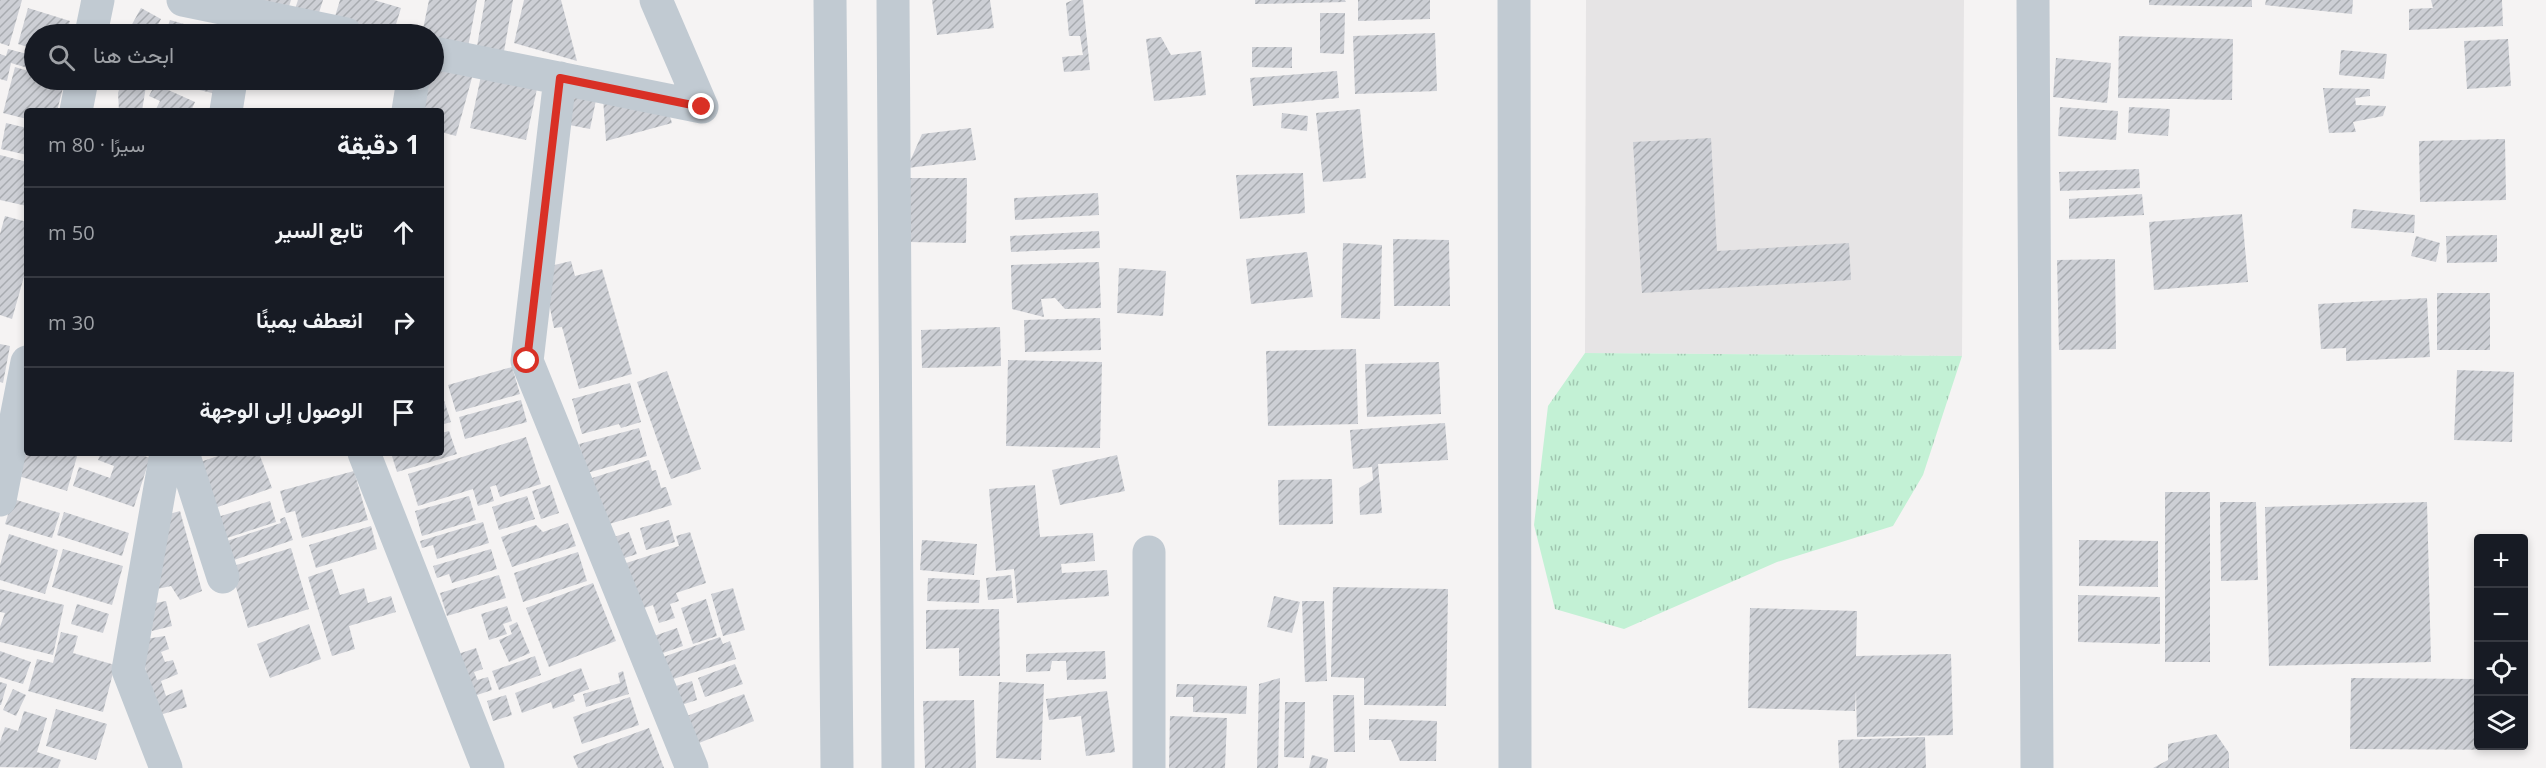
<!DOCTYPE html>
<html lang="ar">
<head>
<meta charset="utf-8">
<style>
  :root { --surface:#171b24; --page:#242831; --text:#f1f3f6; --muted:#9ea1a6; --line:#363941 }
  body { margin:0; font-family:"Open Sans",Vazirmatn,sans-serif; background:var(--page); color:var(--text); direction:rtl }
  .controls { position:absolute; right:18px; bottom:18px; display:grid; overflow:hidden; border-radius:6px; box-shadow:0 3px 9px #0003 }
  .controls button { width:54px; height:54px; display:grid; place-items:center; padding:0; border:0; border-bottom:2px solid var(--line); background:var(--surface); color:var(--text); font:30px sans-serif }
  .stop { position:absolute; width:18px; height:18px; margin:-14px; border:4px solid #d93025; border-radius:50%; background:#fff }
  .stop.end { background:#d93025; border-color:#fff; box-shadow:0 2px 6px #0008 }
  .list { margin:0; padding:0; list-style:none }
  h2 { display:flex; justify-content:space-between; align-items:center; height:78px; margin:0; padding:0 24px; font-size:26px }
  h2 small { font-size:20px; font-weight:400; color:var(--muted) }
  .list li { display:grid; grid-template-columns:39px 1fr auto; gap:18px; align-items:center; box-sizing:border-box; height:90px; padding:0 24px; border-top:2px solid var(--line) }
  .list b { display:block; font-size:22px; white-space:nowrap }
  .list em { font-size:20px; font-style:normal; color:var(--muted) }
  .icon { flex:none; width:33px; height:33px; fill:none; stroke:currentColor; stroke-width:2; stroke-linecap:round; stroke-linejoin:round }
  .map { position:relative; flex:none; width:2546px; height:768px; overflow:hidden; direction:ltr }
  .search { position:absolute; background:var(--surface); box-shadow:0 3px 9px #0003; left:24px; top:24px; width:420px; height:66px; display:flex; align-items:center; gap:15px; box-sizing:border-box; padding:0 21px; border-radius:33px; color:var(--muted); font-size:22px }
  .panel { position:absolute; background:var(--surface); box-shadow:0 3px 9px #0003; left:24px; top:108px; width:420px; height:348px; border-radius:6px; direction:rtl }
  .map>svg:first-child { display:block }
  .education { fill:#e6e4e5 }
  .grass { fill:url(#grass-tufts) }
  .building { fill:url(#building-hatch) }
  .lines { fill:none; stroke-linecap:round; stroke-linejoin:round }
  .minor { stroke:#c1cad2; stroke-width:33 }
  .tertiary { stroke:#c1cad2; stroke-width:33 }
  .route { stroke:#d93025; stroke-width:8 }
</style>
</head>
<body>
<div class="map">
<svg width="2546" height="768" viewBox="0 0 2546 768">
  <defs>
    <pattern id="grass-tufts" width="24" height="20" patternUnits="userSpaceOnUse" patternTransform="scale(1.5)"><rect width="24" height="20" fill="#c3f1d5"/><path d="M3 7l-1-3M5 7V3M7 7l1-3M15 17l-1-3M17 17v-4M19 17l1-3" fill="none" stroke="#a0c6b0"/></pattern>
    <pattern id="building-hatch" width="6" height="6" patternUnits="userSpaceOnUse" patternTransform="scale(1.5)"><rect width="6" height="6" fill="#cdcfd5"/><path d="M-1 1l2-2M0 6l6-6M5 7l2-2" fill="none" stroke="#a8abb0"/></pattern>
  </defs>
  <rect width="100%" height="100%" fill="#f5f3f3"/>
  <path class="education" d="M 1586,0 L 1964,0 L 1962,356 L 1585,353 Z"/>
  <path class="grass" d="M 1585,353 L 1962,356 L 1923,475 L 1893,526 L 1777,562 L 1624,629 L 1555,609 L 1534,525 L 1548,406 Z"/>
  <path class="building" d="M 0,0 L 22,0 L 9,46 L 0,43 Z
    M 262,0 L 291,0 L 286,16 Z
    M 298,0 L 323,0 L 317,19 L 294,12 Z
    M 340,0 L 374,0 L 401,8 L 393,34 L 374,34 L 333,23 Z
    M 429,0 L 477,0 L 468,47 L 434,41 L 434,34 L 422,34 Z
    M 485,0 L 513,0 L 503,57 L 476,52 Z
    M 524,0 L 561,0 L 577,61 L 514,43 Z
    M 932,0 L 990,0 L 994,28 L 937,35 Z
    M 1073,0 L 1083,0 L 1090,70 L 1064,72 L 1062,57 L 1083,55 L 1080,36 L 1069,36 L 1066,3 Z
    M 1255,0 L 1345,0 L 1346,2 L 1255,4 Z
    M 1358,0 L 1430,0 L 1430,19 L 1358,21 Z
    M 2149,0 L 2252,0 L 2252,7 L 2149,5 Z
    M 2266,0 L 2353,0 L 2352,14 L 2265,5 Z
    M 2431,0 L 2502,0 L 2503,26 L 2409,30 L 2409,9 L 2433,8 Z
    M 28,8 L 70,21 L 66,34 L 34,34 L 34,49 L 18,44 Z
    M 141,8 L 161,19 L 153,34 L 141,34 L 130,28 Z
    M 1320,13 L 1345,13 L 1344,54 L 1320,53 Z
    M 170,20 L 191,26 L 189,34 L 165,34 Z
    M 108,24 L 135,34 L 104,34 Z
    M 1435,33 L 1437,91 L 1355,94 L 1353,36 Z
    M 2119,36 L 2233,39 L 2232,100 L 2118,98 Z
    M 1161,37 L 1171,55 L 1201,51 L 1206,95 L 1154,101 L 1146,39 Z
    M 2508,39 L 2511,86 L 2467,89 L 2464,41 Z
    M 1252,47 L 1292,47 L 1292,68 L 1252,67 Z
    M 8,49 L 31,55 L 28,68 L 11,63 L 7,81 L 0,79 L 0,54 L 6,56 Z
    M 2341,50 L 2387,54 L 2384,79 L 2339,75 Z
    M 2056,58 L 2111,63 L 2107,103 L 2053,97 Z
    M 434,63 L 473,74 L 456,136 L 441,132 L 441,111 L 415,111 L 424,80 L 434,80 Z
    M 34,64 L 34,80 L 65,80 L 57,111 L 27,111 L 27,119 L 3,113 L 15,67 L 32,72 Z
    M 482,71 L 538,84 L 526,140 L 470,128 Z
    M 1337,71 L 1339,98 L 1253,106 L 1250,78 Z
    M 122,80 L 147,80 L 142,111 L 119,111 L 118,93 Z
    M 181,80 L 220,80 L 216,94 L 179,85 Z
    M 155,84 L 195,102 L 191,111 L 155,111 L 160,101 L 149,96 Z
    M 2323,88 L 2370,89 L 2370,96 L 2355,98 L 2356,105 L 2386,106 L 2383,116 L 2353,122 L 2356,132 L 2329,133 Z
    M 566,94 L 596,100 L 590,129 L 559,123 Z
    M 603,98 L 666,104 L 672,123 L 606,141 Z
    M 2060,107 L 2118,111 L 2116,140 L 2058,136 Z
    M 2129,107 L 2170,109 L 2168,136 L 2128,133 Z
    M 1360,109 L 1366,178 L 1323,182 L 1316,113 Z
    M 1282,113 L 1308,116 L 1307,131 L 1281,128 Z
    M 6,123 L 27,128 L 27,155 L 1,149 Z
    M 971,128 L 976,160 L 907,168 L 922,134 Z
    M 1711,138 L 1717,251 L 1849,243 L 1851,280 L 1642,293 L 1633,142 Z
    M 2505,139 L 2506,200 L 2420,202 L 2419,141 Z
    M 0,155 L 27,162 L 27,206 L 0,200 Z
    M 2139,169 L 2140,188 L 2060,191 L 2059,172 Z
    M 1303,173 L 1305,213 L 1240,219 L 1236,175 Z
    M 909,178 L 967,178 L 966,243 L 908,242 Z
    M 1098,193 L 1099,215 L 1015,220 L 1014,198 Z
    M 2142,194 L 2144,215 L 2069,219 L 2069,199 Z
    M 2353,209 L 2415,215 L 2414,233 L 2351,228 Z
    M 2242,214 L 2248,282 L 2154,290 L 2149,222 Z
    M 5,216 L 27,222 L 27,266 L 12,319 L 0,315 L 0,234 Z
    M 1099,231 L 1100,248 L 1011,252 L 1010,236 Z
    M 2497,235 L 2497,262 L 2447,263 L 2446,236 Z
    M 2416,236 L 2440,243 L 2436,262 L 2411,256 Z
    M 1393,239 L 1449,240 L 1450,306 L 1394,306 Z
    M 1343,243 L 1382,245 L 1380,319 L 1341,318 Z
    M 1307,252 L 1313,297 L 1251,304 L 1246,259 Z
    M 2115,259 L 2116,349 L 2059,350 L 2057,260 Z
    M 571,261 L 575,276 L 602,269 L 632,374 L 579,389 L 562,327 L 554,328 L 542,268 Z
    M 1099,262 L 1101,308 L 1065,309 L 1055,298 L 1041,299 L 1044,317 L 1012,309 L 1011,265 Z
    M 1119,268 L 1166,271 L 1163,316 L 1117,313 Z
    M 2437,293 L 2490,293 L 2490,350 L 2437,350 Z
    M 2427,298 L 2430,357 L 2346,361 L 2346,348 L 2321,349 L 2318,304 Z
    M 1100,318 L 1101,350 L 1025,352 L 1024,320 Z
    M 1000,327 L 1001,366 L 922,368 L 921,330 Z
    M 0,344 L 10,346 L 3,383 L 0,382 Z
    M 1356,349 L 1358,424 L 1268,426 L 1266,351 Z
    M 1008,360 L 1102,362 L 1100,448 L 1006,446 Z
    M 1439,362 L 1441,414 L 1367,417 L 1365,364 Z
    M 512,367 L 520,394 L 456,412 L 448,385 Z
    M 2457,370 L 2514,372 L 2512,442 L 2454,440 Z
    M 667,371 L 701,469 L 671,479 L 637,382 Z
    M 630,383 L 641,422 L 621,428 L 619,424 L 582,434 L 572,399 Z
    M 441,391 L 451,422 L 441,425 Z
    M 521,400 L 527,422 L 465,439 L 459,417 Z
    M 1445,423 L 1448,460 L 1378,464 L 1382,513 L 1360,515 L 1359,488 L 1373,480 L 1372,467 L 1353,469 L 1350,430 Z
    M 639,428 L 647,456 L 587,473 L 579,444 Z
    M 449,431 L 457,454 L 397,472 L 391,453 L 441,453 L 441,433 Z
    M 27,435 L 27,453 L 78,453 L 67,491 L 12,474 Z
    M 526,437 L 541,484 L 500,497 L 496,485 L 490,487 L 494,501 L 478,506 L 473,489 L 418,506 L 408,474 Z
    M 101,453 L 135,453 L 150,458 L 134,507 L 73,486 L 79,467 L 110,478 L 114,466 L 98,460 Z
    M 227,453 L 259,453 L 272,488 L 212,509 L 197,463 Z
    M 1117,455 L 1125,491 L 1060,505 L 1052,470 Z
    M 649,460 L 652,471 L 656,470 L 661,488 L 666,487 L 672,505 L 606,525 L 592,478 Z
    M 354,471 L 368,520 L 302,538 L 295,511 L 286,513 L 280,491 Z
    M 1332,479 L 1333,524 L 1279,525 L 1278,480 Z
    M 550,485 L 559,513 L 541,519 L 532,491 Z
    M 1035,485 L 1040,537 L 1093,533 L 1095,561 L 1061,564 L 1062,573 L 1107,570 L 1109,596 L 1017,603 L 1014,569 L 996,571 L 989,489 Z
    M 2165,492 L 2210,492 L 2210,662 L 2165,662 Z
    M 469,496 L 476,520 L 422,536 L 415,511 Z
    M 527,496 L 535,519 L 499,530 L 492,507 Z
    M 13,499 L 60,513 L 52,538 L 5,524 Z
    M 270,501 L 276,522 L 218,541 L 211,519 Z
    M 2220,502 L 2256,502 L 2258,580 L 2221,581 Z
    M 2427,502 L 2431,662 L 2269,666 L 2265,507 Z
    M 180,511 L 202,591 L 180,600 L 171,586 L 157,589 L 162,516 Z
    M 64,512 L 129,533 L 122,556 L 57,535 Z
    M 285,517 L 293,540 L 231,561 L 224,542 L 281,523 L 280,519 Z
    M 669,520 L 675,542 L 646,550 L 640,528 Z
    M 483,522 L 489,543 L 437,559 L 433,545 L 422,548 L 420,541 Z
    M 568,523 L 576,546 L 512,567 L 501,537 L 536,525 L 543,532 Z
    M 371,526 L 377,549 L 316,568 L 309,545 Z
    M 629,532 L 637,554 L 615,561 L 608,539 Z
    M 690,532 L 706,583 L 676,593 L 679,601 L 670,604 L 675,618 L 659,623 L 653,605 L 635,611 L 620,565 L 679,546 L 676,536 Z
    M 9,534 L 58,550 L 45,594 L 0,580 L 0,565 Z
    M 922,540 L 977,544 L 974,575 L 920,570 Z
    M 2079,540 L 2158,541 L 2158,587 L 2079,586 Z
    M 291,548 L 309,609 L 248,628 L 230,567 Z
    M 63,549 L 123,566 L 112,605 L 52,587 Z
    M 491,549 L 497,569 L 452,583 L 449,574 L 437,578 L 433,566 Z
    M 578,552 L 587,581 L 523,602 L 514,573 Z
    M 332,569 L 340,595 L 364,588 L 368,603 L 391,596 L 396,612 L 349,626 L 355,649 L 332,656 L 308,577 Z
    M 499,575 L 506,598 L 447,616 L 440,593 Z
    M 1011,575 L 1013,598 L 988,600 L 986,578 Z
    M 928,578 L 980,580 L 979,603 L 927,601 Z
    M 593,583 L 616,641 L 549,667 L 526,608 Z
    M 1333,587 L 1448,589 L 1446,706 L 1364,705 L 1364,678 L 1331,677 Z
    M 733,588 L 745,630 L 723,636 L 711,594 Z
    M 0,589 L 64,605 L 53,655 L 0,642 L 0,627 L 5,613 L 0,612 Z
    M 2078,595 L 2160,597 L 2160,644 L 2078,642 Z
    M 1274,596 L 1300,602 L 1292,633 L 1267,627 Z
    M 706,599 L 717,636 L 693,644 L 681,608 Z
    M 166,601 L 172,626 L 152,631 L 146,605 Z
    M 1302,601 L 1324,601 L 1327,681 L 1305,682 Z
    M 77,604 L 109,614 L 103,633 L 71,624 Z
    M 507,606 L 512,621 L 503,624 L 507,634 L 489,640 L 481,614 Z
    M 1750,608 L 1857,611 L 1856,656 L 1951,654 L 1953,735 L 1857,737 L 1856,689 L 1855,711 L 1748,708 Z
    M 999,609 L 1000,676 L 959,676 L 959,648 L 926,649 L 926,610 Z
    M 517,622 L 530,653 L 509,662 L 499,640 L 512,634 L 509,626 Z
    M 309,624 L 321,659 L 270,678 L 257,644 Z
    M 677,628 L 683,646 L 660,654 L 654,636 Z
    M 61,632 L 78,636 L 73,653 L 115,665 L 103,712 L 28,691 L 37,659 L 53,663 Z
    M 165,636 L 169,649 L 161,652 L 165,662 L 173,660 L 178,674 L 161,681 L 166,696 L 182,689 L 187,707 L 156,716 L 139,640 Z
    M 720,637 L 723,644 L 730,641 L 736,659 L 670,680 L 663,657 Z
    M 476,648 L 483,669 L 474,672 L 477,680 L 488,677 L 492,690 L 465,699 L 452,656 Z
    M 0,651 L 31,662 L 23,684 L 0,677 Z
    M 1105,651 L 1106,679 L 1067,680 L 1066,661 L 1052,661 L 1050,671 L 1026,672 L 1026,654 Z
    M 535,656 L 541,675 L 499,690 L 492,671 Z
    M 735,664 L 743,684 L 705,697 L 698,678 Z
    M 581,668 L 589,689 L 573,695 L 575,701 L 553,709 L 551,702 L 522,713 L 515,693 Z
    M 623,671 L 629,694 L 586,707 L 583,694 L 620,683 L 618,673 Z
    M 1280,678 L 1278,768 L 1257,768 L 1259,684 Z
    M 2351,678 L 2478,679 L 2478,746 L 2517,746 L 2517,750 L 2350,749 Z
    M 692,681 L 697,700 L 681,705 L 676,686 Z
    M 0,682 L 7,684 L 1,705 L 0,705 Z
    M 999,682 L 1044,684 L 1041,760 L 996,758 Z
    M 1177,684 L 1247,686 L 1246,714 L 1193,712 L 1193,697 L 1176,697 Z
    M 13,689 L 26,695 L 16,716 L 3,710 Z
    M 1107,691 L 1115,752 L 1086,756 L 1081,716 L 1049,720 L 1046,699 Z
    M 744,694 L 754,721 L 689,747 L 679,719 Z
    M 506,695 L 512,715 L 493,721 L 487,701 Z
    M 1333,695 L 1354,695 L 1355,752 L 1334,752 Z
    M 630,697 L 639,725 L 582,744 L 573,717 Z
    M 974,700 L 976,768 L 925,768 L 923,701 Z
    M 1285,702 L 1305,702 L 1304,758 L 1284,757 Z
    M 56,709 L 107,724 L 96,760 L 46,746 Z
    M 24,711 L 47,718 L 37,752 L 61,760 L 58,768 L 0,767 L 0,742 L 5,727 L 18,731 Z
    M 1170,716 L 1227,718 L 1225,768 L 1169,768 Z
    M 1369,719 L 1437,721 L 1436,761 L 1400,761 L 1391,740 L 1369,740 Z
    M 649,728 L 664,768 L 578,768 L 573,756 Z
    M 2216,734 L 2229,753 L 2229,768 L 2153,768 L 2168,760 L 2168,744 Z
    M 1925,737 L 1926,768 L 1839,768 L 1838,740 Z
    M 1312,755 L 1328,759 L 1326,768 L 1309,768 Z"/>
  <g class="lines">
    <path class="minor" d="M 183,0 L 346,34
      M 656,0 L 702,107
      M 1514,0 L 1515,768
      M 2033,0 L 2037,768
      M 91,34 L 98,0
      M 434,53 L 702,107
      M 560,78 L 527,361 L 692,768
      M 76,111 L 82,80
      M 226,111 L 231,80
      M 408,111 L 413,80
      M 166,453 L 128,670 L 166,768
      M 183,453 L 223,577
      M 364,453 L 488,768
      M 0,500 L 27,362
      M 1149,768 L 1149,552"/>
    <path class="tertiary" d="M 830,0 L 837,768
      M 893,0 L 898,768"/>
  </g>
  <g class="lines">
    <path class="route" d="M 527,361 L 560,78 L 702,107"/>
  </g>
</svg>
<div class="controls">
<button>+</button>
<button>−</button>
<button><svg class="icon" aria-label="locate" viewBox="0 0 24 24"><circle cx="12" cy="12" r="6"/><path d="M12 2v4M12 18v4M2 12h4M18 12h4"/></svg></button>
<button><svg class="icon" aria-label="layers" viewBox="0 0 24 24"><path d="M12 4l9 5-9 5-9-5zM3 14l9 5 9-5"/></svg></button>
</div>
<div class="stop" style="left:527px;top:361px"></div>
<div class="stop end" style="left:702px;top:107px"></div>
<div class="search"><svg class="icon" aria-label="search" viewBox="0 0 24 24"><circle cx="10" cy="10" r="6"/><path d="M15 15l6 6"/></svg>ابحث هنا</div>
<section class="panel">
<h2>1 دقيقة<small>سيرًا · 80 m</small></h2>
<ul class="list">
<li><svg class="icon" aria-label="ahead" viewBox="0 0 24 24"><path d="M12 20V5M6 11l6-6 6 6"/></svg><div><b>تابع السير</b></div><em>50 m</em></li>
<li><svg class="icon" aria-label="right" viewBox="0 0 24 24"><path d="M7 20v-9h11M14 6l5 5-5 5"/></svg><div><b>انعطف يمينًا</b></div><em>30 m</em></li>
<li><svg class="icon" aria-label="arrive" viewBox="0 0 24 24"><path d="M6 21V4h12l-3 4 3 4H6"/></svg><div><b>الوصول إلى الوجهة</b></div></li>
</ul>
</section>
</div>
</body>
</html>
